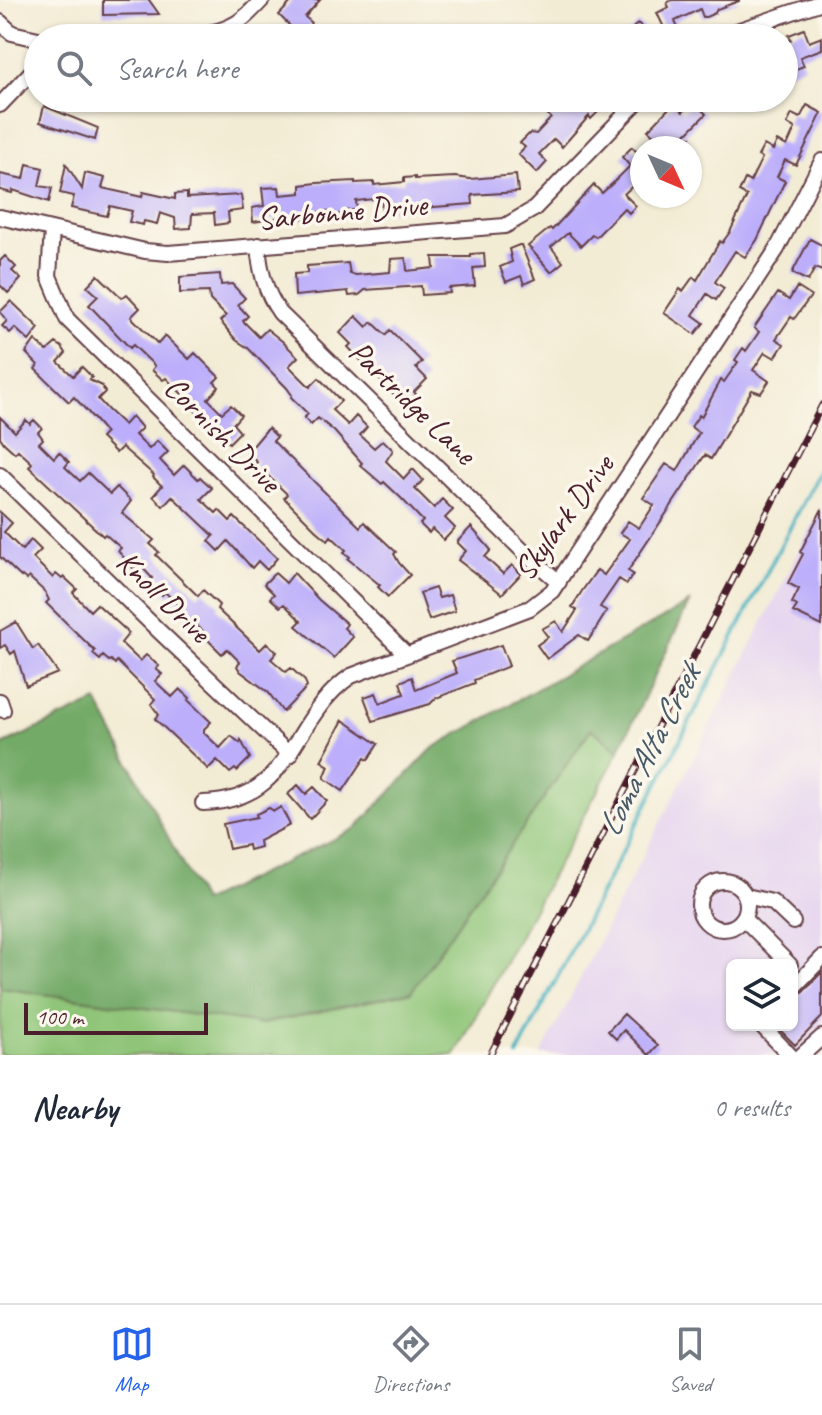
<!DOCTYPE html>
<html lang="en">
<head>
<meta charset="utf-8">
<style>
  :root { --surface:#fff; --page:#f2f2f3; --text:#1f2937; --muted:#747a83; --line:#e0e1e3; --accent:#2563eb }
  body { margin:0; font-family:Caveat,sans-serif; background:var(--page); color:var(--text) }
  .controls { position:absolute; right:24px; bottom:24px; display:grid; overflow:hidden; border-radius:12px; box-shadow:0 2px 6px #0004 }
  .controls button { width:72px; height:72px; display:grid; place-items:center; padding:0; border:0; border-bottom:2px solid var(--line); background:var(--surface); color:var(--text); font:40px sans-serif }
  .compass { position:absolute; left:630px; top:136px; width:72px; height:72px; border-radius:50%; background:var(--surface); box-shadow:0 2px 6px #0004; rotate:134deg }
  .scale { position:absolute; left:24px; bottom:20px; width:184px; box-sizing:border-box; padding-left:8px; border:4px solid #4a1f2b; border-top:0; font-size:22px; line-height:28px; white-space:nowrap; color:#4a1f2b; -webkit-text-stroke:6px #fbf7ec; paint-order:stroke }
  .list { margin:0; padding:0; list-style:none }
  h2 { display:flex; justify-content:space-between; align-items:center; height:104px; margin:0; padding:0 32px; font-size:34px }
  h2 small { font-size:26px; font-weight:400; color:var(--muted) }
  .icon { flex:none; width:44px; height:44px; fill:none; stroke:currentColor; stroke-width:2; stroke-linecap:round; stroke-linejoin:round }
  .map { position:relative; flex:none; width:822px; height:1055px; overflow:hidden }
  .search { position:absolute; background:var(--surface); box-shadow:0 2px 6px #0004; left:24px; right:24px; top:24px; height:88px; display:flex; align-items:center; gap:20px; box-sizing:border-box; padding:0 28px; border-radius:44px; color:var(--muted); font-size:30px }
  .sheet { height:248px; background:var(--surface) }
  nav { display:flex; justify-content:space-around; align-items:center; box-sizing:border-box; height:112px; border-top:2px solid var(--line); background:var(--surface); font-size:22px; color:var(--muted) }
  nav a { display:grid; justify-items:center; gap:4px }
  nav .on { color:var(--accent) }
  .map>svg:first-child { display:block }
  .built { fill:#e5d3f0; fill-rule:evenodd }
  .green { fill:#8fc578; stroke:#6c7252; stroke-width:2 }
  .forest { fill:#73aa68; stroke:#5e644a; stroke-width:2 }
  .lines { fill:none; stroke-linecap:round; stroke-linejoin:round }
  .stream { stroke:#45b2c1; stroke-width:4 }
  .building { fill:#bcaefb }
  .minor-casing { stroke:#633e44; stroke-width:18 }
  .minor { stroke:#fff; stroke-width:14 }
  .rail-casing { stroke:#4a1f2b; stroke-width:7 }
  .rail { stroke:#fbf7ec; stroke-width:4; stroke-dasharray:12; stroke-linecap:butt }
  .labels { text-anchor:middle; stroke-width:7; stroke-linejoin:round; paint-order:stroke }
  .street-label { font-size:32px; fill:#4a1f2b; stroke:#fbf7ec }
  .water-label { font-size:34px; font-style:italic; fill:#485a67; stroke:#fbf7ec }
</style>
</head>
<body>
<div class="map">
<svg width="822" height="1055" viewBox="0 0 822 1055">
  <rect width="100%" height="100%" fill="#fbf7ec"/>
  <filter id="ink" filterUnits="userSpaceOnUse"><feTurbulence type="fractalNoise" baseFrequency=".0125" numOctaves="2"/><feDisplacementMap in="SourceGraphic" scale="16" xChannelSelector="R" yChannelSelector="G"/><feConvolveMatrix kernelMatrix="1 2 1 2 8 2 1 2 1" color-interpolation-filters="sRGB"/></filter>
  <filter id="wash" filterUnits="userSpaceOnUse"><feTurbulence type="fractalNoise" baseFrequency=".006" numOctaves="4" result="noise"/><feDisplacementMap in="SourceGraphic" scale="32" xChannelSelector="R" yChannelSelector="G"/><feGaussianBlur stdDeviation="1.8" result="paint"/><feColorMatrix in="noise" values="0 0 0 0 0 0 0 0 0 0 0 0 0 0 0 0 0 1.4 0 .05"/><feComposite in="paint" operator="in"/></filter>
  <g filter="url(#wash)">
    <rect width="100%" height="100%" fill="#f3ecd5"/>
    <path class="built" d="M 822,507 L 822,1055 L 541,1055 ZM 732,965 L 792,965 L 792,1025 L 732,1025 Z"/>
    <path class="green" d="M 591,728 L 619,751 L 455,1055 L 0,1055 L 0,988 L 261,1024 L 411,992 Z"/>
    <path class="forest" d="M 689,603 L 619,751 L 591,729 L 411,992 L 261,1024 L 0,988 L 0,746 L 97,701 L 202,902 L 355,829 L 433,748 Z"/>
    <g class="lines">
      <path class="stream" d="M 517,1055 L 822,466"/>
    </g>
    <g id="blocks">
      <path class="building" d="M 103,0 L 149,0 L 159,14 L 103,15 Z
        M 293,0 L 320,0 L 305,17 L 311,22 L 308,31 L 299,35 L 279,15 Z
        M 672,0 L 739,0 L 739,1 L 717,9 L 715,13 L 706,17 L 703,17 L 700,9 L 675,21 L 679,31 L 668,36 L 657,13 L 669,7 L 667,3 Z
        M 638,23 L 654,38 L 623,38 Z
        M 804,29 L 809,42 L 822,37 L 822,49 L 800,57 L 804,66 L 788,72 L 784,60 L 784,43 L 791,40 L 789,35 Z
        M 568,98 L 612,98 L 591,119 L 589,116 L 562,147 L 554,139 L 539,154 L 547,162 L 537,173 L 518,154 L 525,147 L 520,143 L 530,133 L 536,134 L 551,118 L 544,110 L 552,102 L 557,107 Z
        M 693,101 L 706,114 L 682,138 L 690,137 L 679,148 L 647,148 L 648,141 L 657,138 L 648,130 L 674,103 L 683,112 Z
        M 807,105 L 822,113 L 796,165 L 785,160 L 777,177 L 785,181 L 757,240 L 745,257 L 735,251 L 715,282 L 724,288 L 716,300 L 707,294 L 693,315 L 704,323 L 695,334 L 664,313 L 680,289 L 683,291 L 693,277 L 697,280 L 720,241 L 722,243 L 730,232 L 747,196 L 739,192 L 745,179 L 750,182 L 762,158 L 758,156 L 764,145 L 773,150 L 777,141 L 787,146 L 795,128 L 787,124 L 792,114 L 800,118 Z
        M 44,106 L 98,128 L 95,140 L 40,122 Z
        M 632,147 L 642,157 L 642,177 L 624,194 L 636,206 L 629,213 L 624,208 L 596,237 L 592,235 L 581,246 L 568,233 L 551,247 L 563,262 L 551,272 L 528,246 L 550,228 L 552,230 L 594,185 L 602,193 L 613,183 L 630,166 L 622,157 Z
        M 27,164 L 43,168 L 39,186 L 52,188 L 49,202 L 13,190 L 12,193 L 0,190 L 0,174 L 24,179 Z
        M 66,164 L 82,189 L 85,173 L 105,178 L 102,188 L 142,197 L 143,192 L 175,199 L 175,194 L 187,193 L 187,198 L 241,195 L 243,210 L 228,212 L 229,223 L 215,225 L 214,213 L 192,214 L 191,228 L 176,229 L 175,218 L 160,213 L 157,224 L 144,221 L 143,225 L 129,222 L 132,211 L 110,206 L 107,216 L 71,208 L 74,196 L 60,193 Z
        M 516,175 L 518,192 L 472,195 L 473,204 L 382,211 L 381,198 L 356,201 L 357,210 L 344,211 L 344,214 L 328,216 L 328,211 L 305,214 L 306,218 L 290,220 L 290,216 L 253,222 L 252,208 L 264,206 L 262,188 L 279,187 L 280,195 L 301,193 L 301,185 L 317,183 L 355,181 L 355,183 L 374,182 L 374,185 L 404,182 L 404,178 L 415,177 L 415,179 L 455,177 L 470,179 Z
        M 810,239 L 822,245 L 822,271 L 815,268 L 808,281 L 792,273 Z
        M 519,245 L 521,245 L 535,279 L 524,284 L 521,276 L 506,282 L 500,267 L 512,262 L 509,249 Z
        M 484,253 L 485,267 L 473,268 L 475,286 L 449,288 L 450,293 L 422,295 L 421,286 L 365,290 L 359,295 L 349,296 L 348,291 L 295,296 L 294,274 L 307,273 L 307,266 L 348,263 L 350,274 L 356,275 L 390,272 L 391,259 L 406,258 L 407,271 L 434,268 L 433,257 L 471,257 L 471,254 Z
        M 5,256 L 16,267 L 12,271 L 21,279 L 8,293 L 0,285 L 0,261 Z
        M 220,274 L 221,285 L 232,284 L 245,298 L 238,305 L 248,316 L 243,321 L 259,337 L 267,329 L 282,341 L 298,357 L 289,366 L 310,387 L 319,378 L 341,401 L 332,410 L 348,425 L 356,416 L 367,427 L 360,435 L 374,448 L 383,440 L 393,450 L 386,461 L 404,479 L 413,469 L 423,480 L 415,489 L 434,508 L 442,499 L 453,510 L 445,518 L 455,528 L 444,540 L 432,529 L 429,533 L 420,524 L 423,521 L 401,498 L 384,482 L 382,484 L 360,465 L 362,463 L 334,431 L 318,418 L 311,425 L 304,418 L 308,414 L 291,397 L 292,395 L 287,388 L 248,348 L 236,340 L 220,321 L 226,316 L 210,300 L 209,292 L 180,293 L 180,277 Z
        M 98,275 L 122,298 L 127,294 L 140,308 L 131,317 L 158,344 L 165,336 L 189,359 L 195,353 L 219,377 L 214,382 L 219,387 L 208,399 L 222,413 L 231,405 L 241,415 L 233,424 L 240,432 L 229,443 L 188,404 L 187,399 L 166,378 L 163,380 L 152,370 L 155,366 L 133,345 L 130,348 L 89,305 L 98,296 L 87,286 Z
        M 797,287 L 811,296 L 794,319 L 791,317 L 776,339 L 784,344 L 775,358 L 765,352 L 753,370 L 769,381 L 761,393 L 752,390 L 711,459 L 705,455 L 628,571 L 633,574 L 627,584 L 619,579 L 600,607 L 607,611 L 588,641 L 579,635 L 547,659 L 537,645 L 548,637 L 542,629 L 556,621 L 563,632 L 577,610 L 572,607 L 582,591 L 597,570 L 604,575 L 630,539 L 620,533 L 628,521 L 639,528 L 654,505 L 643,498 L 666,464 L 677,471 L 699,433 L 691,427 L 699,415 L 701,417 L 721,380 L 724,382 L 738,362 L 735,360 L 743,348 L 746,351 L 759,332 L 754,328 L 763,315 L 778,293 L 789,300 Z
        M 11,301 L 39,328 L 29,341 L 15,328 L 10,333 L 2,326 L 7,321 L 0,312 Z
        M 356,316 L 367,327 L 372,322 L 386,335 L 390,330 L 422,362 L 416,368 L 427,379 L 414,392 L 416,394 L 406,407 L 348,347 L 351,344 L 340,333 Z
        M 35,340 L 47,351 L 56,343 L 62,347 L 66,353 L 58,362 L 73,376 L 82,367 L 92,377 L 89,380 L 102,386 L 105,392 L 98,399 L 108,410 L 124,425 L 132,416 L 142,428 L 135,435 L 149,449 L 157,441 L 168,452 L 160,460 L 174,475 L 184,465 L 198,479 L 200,477 L 212,488 L 201,499 L 216,513 L 219,510 L 230,521 L 234,517 L 277,558 L 267,570 L 258,561 L 252,568 L 228,541 L 219,551 L 209,541 L 214,536 L 172,496 L 163,506 L 153,496 L 162,486 L 153,477 L 154,475 L 122,447 L 116,453 L 101,438 L 106,433 L 87,411 L 74,397 L 69,402 L 35,369 L 38,365 L 26,353 Z
        M 0,417 L 15,432 L 26,420 L 30,424 L 34,420 L 42,428 L 38,432 L 43,439 L 39,443 L 54,458 L 59,452 L 69,462 L 65,467 L 80,481 L 88,473 L 110,494 L 117,487 L 131,501 L 122,513 L 154,540 L 150,544 L 159,552 L 156,555 L 198,596 L 203,590 L 219,605 L 217,609 L 260,650 L 267,643 L 277,652 L 271,659 L 286,672 L 291,668 L 305,681 L 307,687 L 283,712 L 268,692 L 240,671 L 237,666 L 240,662 L 227,649 L 222,654 L 210,642 L 206,637 L 208,635 L 181,613 L 177,609 L 179,606 L 165,592 L 162,595 L 148,582 L 152,578 L 139,564 L 134,569 L 118,551 L 121,548 L 105,534 L 103,536 L 29,467 L 32,463 L 18,450 L 15,453 L 4,443 L 0,437 Z
        M 268,428 L 277,437 L 273,441 L 360,527 L 364,522 L 396,552 L 394,554 L 399,563 L 410,575 L 388,597 L 378,587 L 380,585 L 348,559 L 350,557 L 344,552 L 346,550 L 331,536 L 328,540 L 317,531 L 284,498 L 287,494 L 265,473 L 263,475 L 253,466 L 257,462 L 247,453 Z
        M 822,509 L 822,626 L 793,612 L 797,606 L 792,603 L 799,589 L 788,583 L 803,554 L 800,552 Z
        M 0,512 L 12,523 L 4,532 L 22,550 L 31,540 L 41,550 L 33,558 L 53,578 L 56,574 L 62,579 L 64,577 L 77,589 L 73,593 L 90,611 L 97,604 L 129,633 L 121,643 L 140,661 L 146,655 L 159,666 L 156,669 L 162,674 L 155,681 L 172,697 L 180,689 L 190,698 L 188,700 L 211,722 L 204,729 L 204,733 L 220,748 L 231,736 L 240,743 L 241,740 L 250,758 L 237,771 L 235,769 L 230,773 L 217,760 L 208,769 L 155,719 L 159,715 L 151,704 L 155,699 L 117,661 L 115,664 L 111,660 L 109,661 L 103,656 L 100,660 L 93,654 L 95,651 L 46,603 L 49,600 L 45,592 L 29,577 L 27,580 L 22,576 L 21,577 L 0,557 Z
        M 471,527 L 491,550 L 485,557 L 503,574 L 512,565 L 521,574 L 502,594 L 458,560 L 466,551 L 457,542 Z
        M 275,573 L 286,583 L 294,573 L 319,600 L 347,624 L 344,628 L 353,637 L 334,658 L 296,626 L 301,621 L 284,604 L 280,607 L 270,598 L 274,594 L 264,584 Z
        M 435,588 L 439,598 L 450,595 L 455,611 L 429,620 L 420,593 Z
        M 16,622 L 33,649 L 38,645 L 58,673 L 26,686 L 15,651 L 11,654 L 5,645 L 0,648 L 0,631 Z
        M 501,645 L 509,666 L 474,680 L 475,683 L 436,698 L 430,704 L 373,721 L 364,697 L 376,693 L 380,703 L 404,694 L 400,682 L 412,677 L 416,690 L 457,673 L 452,661 Z
        M 343,720 L 378,744 L 368,760 L 365,758 L 343,791 L 324,778 L 329,766 L 321,761 Z
        M 298,785 L 306,794 L 314,787 L 327,801 L 310,819 L 288,794 Z
        M 281,807 L 290,825 L 259,841 L 260,847 L 249,850 L 248,845 L 229,849 L 223,824 L 257,817 L 256,814 L 269,808 L 274,811 Z
        M 822,972 L 822,1017 L 795,1045 L 775,1025 L 792,1025 L 792,999 L 799,996 Z
        M 624,1014 L 658,1045 L 649,1055 L 624,1030 L 616,1039 L 608,1031 Z"/>
    </g>
  </g>
  <g filter="url(#ink)">
    <use href="#blocks" fill-opacity="0" stroke="#633e44" stroke-width="2"/>
    <g class="lines">
      <defs>
        <path id="minor" d="M 0,22 L 12,33 L 38,39
          M 62,38 C 105,37 193,43 229,27 C 243,21 252,10 262,0
          M 716,38 L 822,2
          M 0,105 L 38,65
          M 0,217 L 145,251 L 168,253 L 505,226 L 534,209 L 641,98
          M 52,230 L 49,276 L 67,319 L 407,655
          M 258,245 C 260,270 265,292 280,313 L 526,554 L 559,582
          M 0,475 L 160,632 L 290,755
          M 0,701 L 3,710
          M 203,803 C 295,801 289,718 351,676 L 530,608 L 552,591 L 777,249 L 822,161
          M699 905a24 24 0 1 1 48 0a24 24 0 1 1-48 0Z
          M 746,896 L 772,902 L 793,922
          M 743,918 L 790,965
          M 792,989 L 822,958
          M 761,1025 L 790,1055
          M 802,1055 L 822,1037"/>
      </defs>
      <use href="#minor" class="minor-casing"/>
      <use href="#minor" class="minor"/>
      <defs>
        <path id="rail" d="M 490,1055 L 822,405"/>
      </defs>
      <use href="#rail" class="rail-casing"/>
      <use href="#rail" class="rail"/>
    </g>
  </g>
  <g class="labels">
    <g class="street-label">
      <text transform="translate(342 211) rotate(-5)" y="11">Sarbonne Drive</text>
      <text transform="translate(413 402) rotate(44)" y="11">Partridge Lane</text>
      <text transform="translate(223 434) rotate(45)" y="11">Cornish Drive</text>
      <text transform="translate(563 517) rotate(-54)" y="11">Skylark Drive</text>
      <text transform="translate(164 596) rotate(44)" y="11">Knoll Drive</text>
    </g>
    <g class="water-label">
      <text transform="translate(648 750) rotate(-63)" y="12">Loma Alta Creek</text>
    </g>
  </g>
</svg>
<div class="controls">
<button><svg class="icon" aria-label="layers" viewBox="0 0 24 24"><path d="M12 4l9 5-9 5-9-5zM3 14l9 5 9-5"/></svg></button>
</div>
<svg class="compass" viewBox="-18 -18 36 36"><path d="M0-13l5 13h-10z" fill="#e53935"/><path d="M0 13l5-13h-10z" fill="#747a83"/></svg>
<div class="scale">100 m</div>
<div class="search"><svg class="icon" aria-label="search" viewBox="0 0 24 24"><circle cx="10" cy="10" r="6"/><path d="M15 15l6 6"/></svg>Search here</div>
</div>
<section class="sheet">
<h2>Nearby<small>0 results</small></h2>
<ul class="list">
</ul>
</section>
<nav>
<a class="on"><svg class="icon" aria-label="map" viewBox="0 0 24 24"><path d="M3 6l6-2 6 2 6-2v14l-6 2-6-2-6 2zM9 4v14M15 6v14"/></svg>Map</a>
<a><svg class="icon" aria-label="directions" viewBox="0 0 24 24"><path d="M12 3l9 9-9 9-9-9zM9 14v-3h6M13 9l2 2-2 2"/></svg>Directions</a>
<a><svg class="icon" aria-label="saved" viewBox="0 0 24 24"><path d="M7 4h10v16l-5-4-5 4z"/></svg>Saved</a>
</nav>
</body>
</html>
